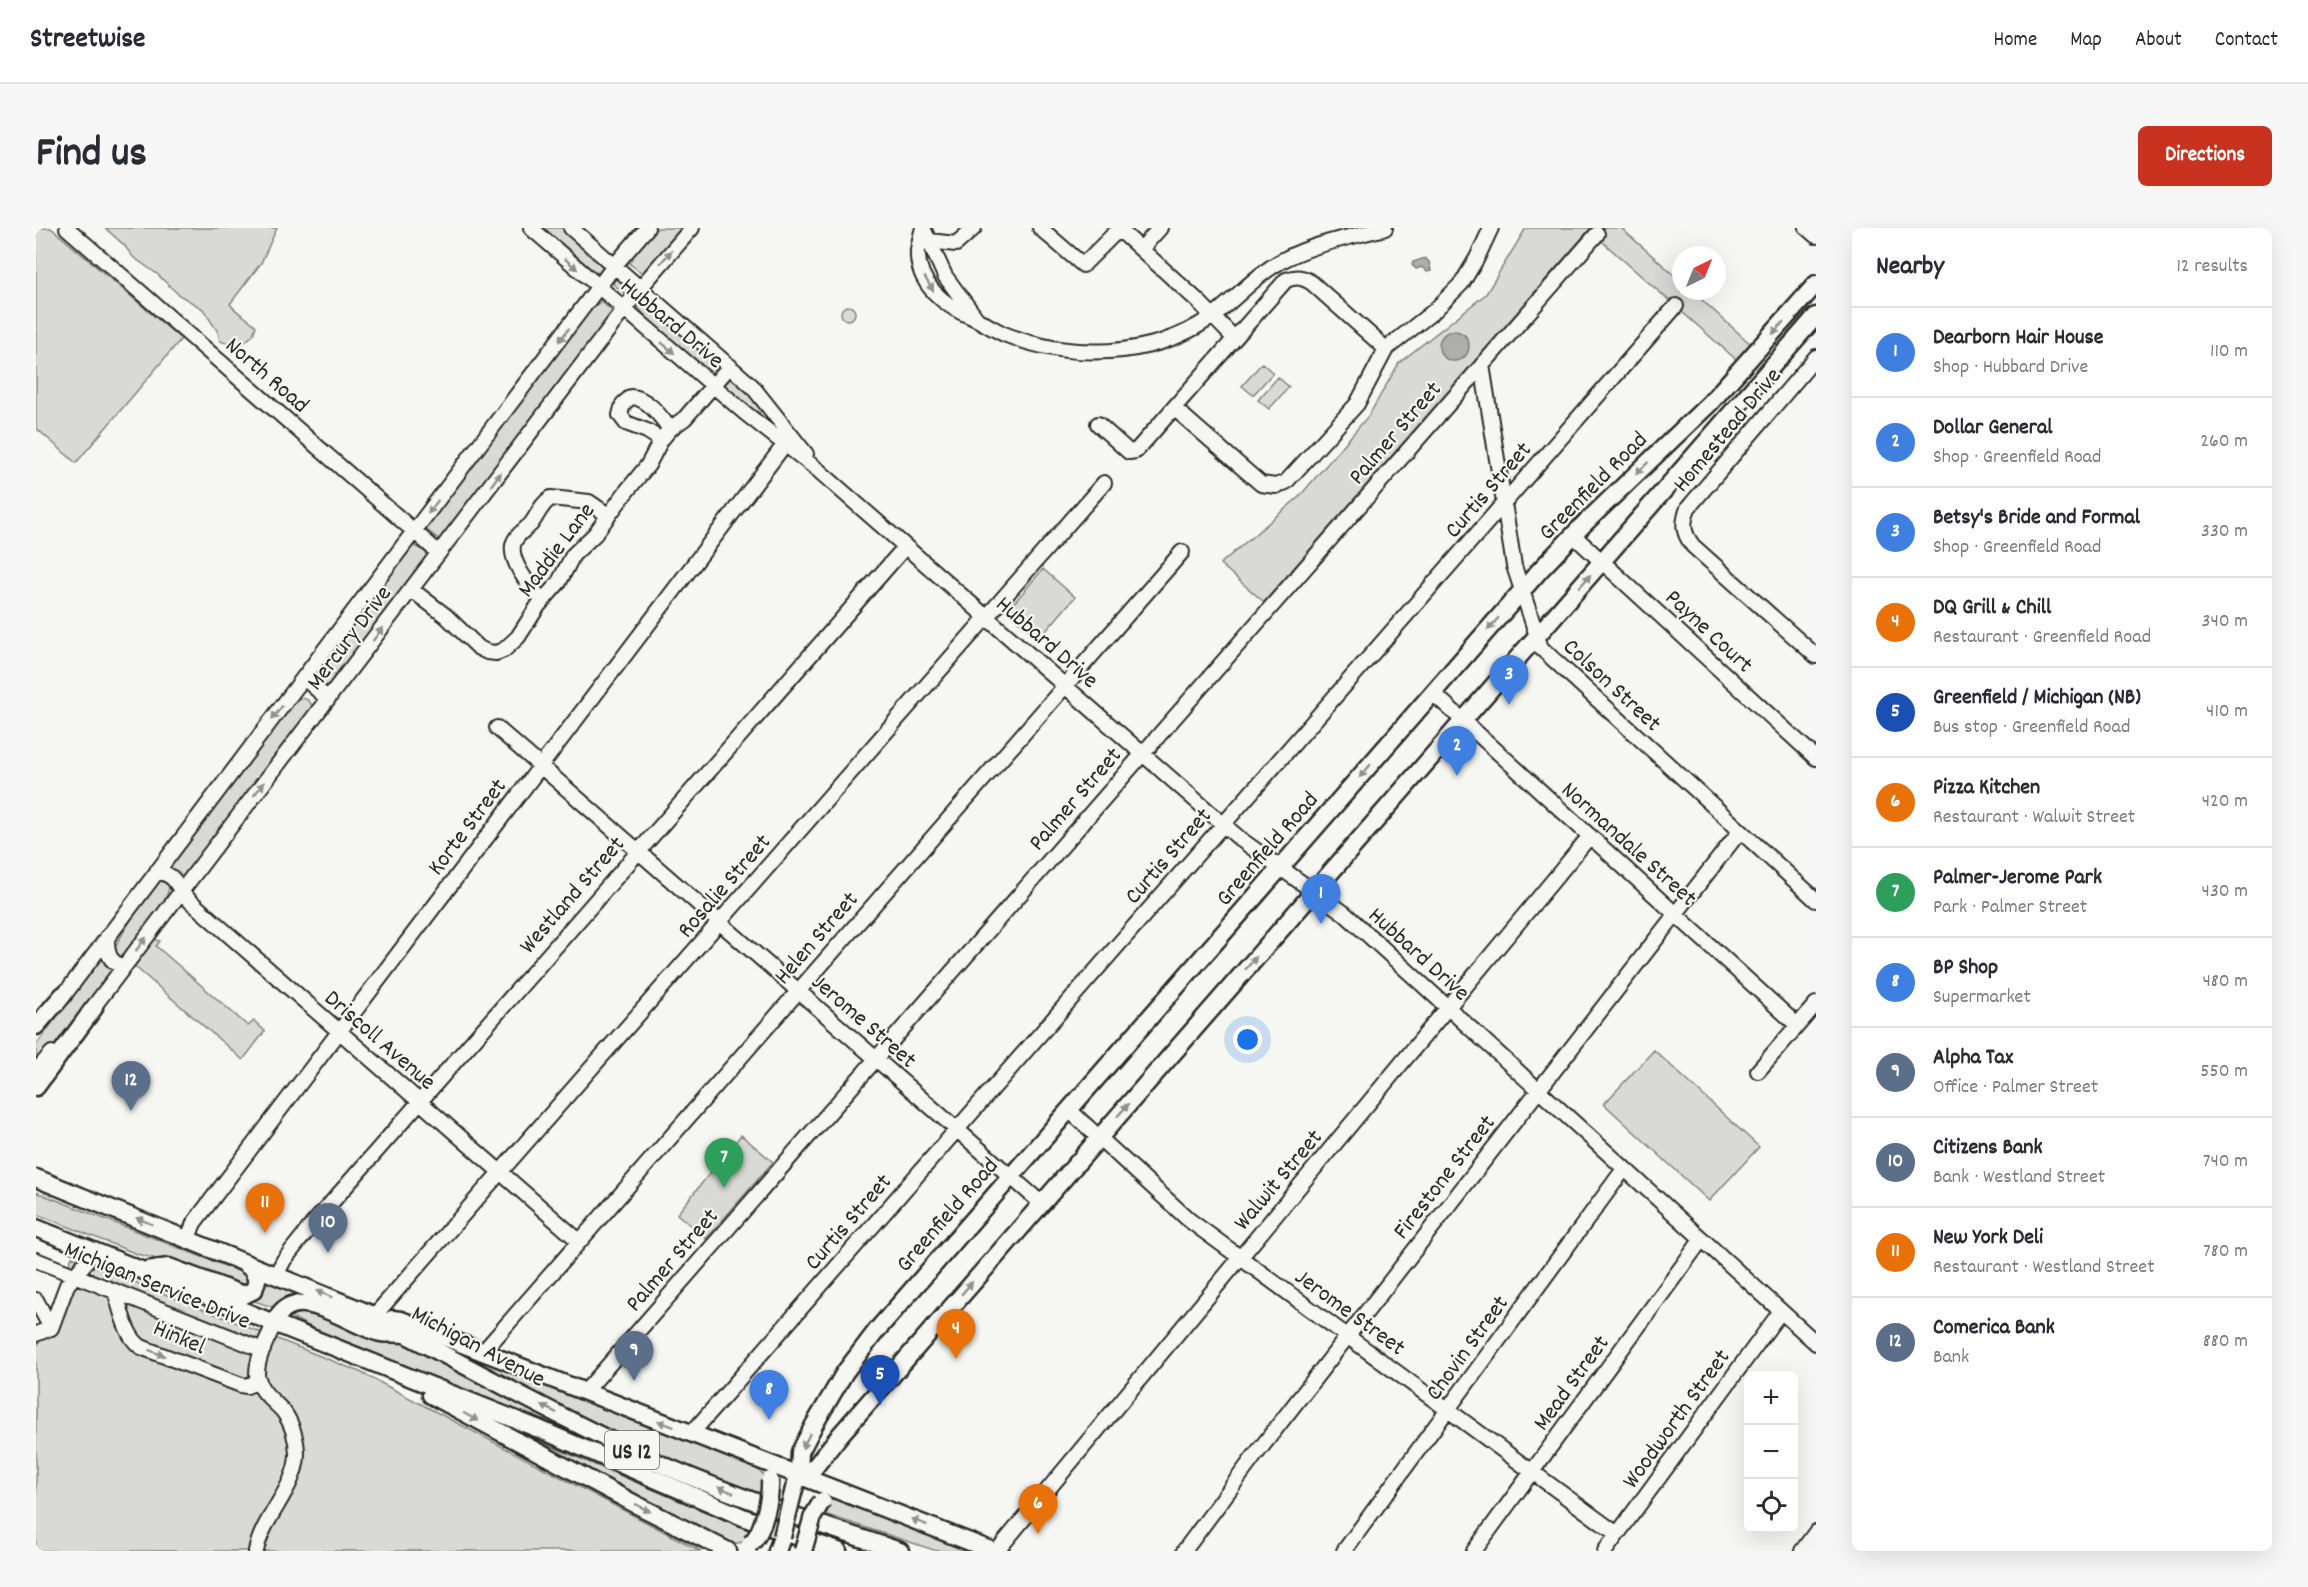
<!DOCTYPE html>
<html lang="en">
<head>
<meta charset="utf-8">
<style>
  :root { --surface:#fff; --page:#f7f7f7; --text:#2b2b33; --muted:#7c7c81; --line:#e1e1e2; --accent:#c8321e }
  body { margin:0; font-family:Dekko,sans-serif; background:var(--page); color:var(--text) }
  .controls { position:absolute; right:18px; bottom:18px; display:grid; overflow:hidden; border-radius:9px; box-shadow:0 6px 24px #0002 }
  .controls button { width:54px; height:54px; display:grid; place-items:center; padding:0; border:0; border-bottom:2px solid var(--line); background:var(--surface); color:var(--text); font:30px sans-serif }
  .compass { position:absolute; left:1636px; top:18px; width:54px; height:54px; border-radius:50%; background:var(--surface); box-shadow:0 6px 24px #0002; rotate:43deg }
  .you { position:absolute; left:1212px; top:812px; width:21px; height:21px; margin:-15px; border:4px solid #fff; border-radius:50%; background:#1a73e8; box-shadow:0 0 0 9px #1a73e833 }
  .badge { display:grid; place-items:center; width:39px; height:39px; border-radius:50%; background:var(--accent); color:#fff; font-size:20px; font-weight:700 }
  .pin { position:absolute; translate:-50% -50px; filter:drop-shadow(0 2px 3px #0008) }
  .pin::after { content:''; position:absolute; top:32px; width:21px; height:18px; background:inherit; clip-path:polygon(0 0,100% 0,50% 100%) }
  .list { margin:0; padding:0; list-style:none }
  h2 { display:flex; justify-content:space-between; align-items:center; height:78px; margin:0; padding:0 24px; font-size:26px }
  h2 small { font-size:20px; font-weight:400; color:var(--muted) }
  .list li { display:grid; grid-template-columns:39px 1fr auto; gap:18px; align-items:center; box-sizing:border-box; height:90px; padding:0 24px; border-top:2px solid var(--line) }
  .list b { display:block; font-size:22px; white-space:nowrap }
  .list p { margin:0; font-size:20px; white-space:nowrap; color:var(--muted) }
  .list em { font-size:20px; font-style:normal; color:var(--muted) }
  .icon { flex:none; width:33px; height:33px; fill:none; stroke:currentColor; stroke-width:2; stroke-linecap:round; stroke-linejoin:round }
  .map { position:relative; flex:none; width:1780px; height:1323px; overflow:hidden; border-radius:9px }
  header { display:flex; align-items:center; gap:36px; box-sizing:border-box; height:84px; padding:0 30px; background:var(--surface); border-bottom:2px solid var(--line) }
  header strong { font-size:28px }
  nav { display:flex; gap:33px; margin-inline-start:auto; font-size:21px }
  .intro { display:flex; align-items:center; justify-content:space-between; box-sizing:border-box; height:144px; padding:0 36px }
  h1 { margin:0; font-size:42px }
  .button { padding:15px 27px; border-radius:9px; background:var(--accent); color:#fff; font-size:21px; font-weight:700 }
  main { display:flex; gap:36px; padding:0 36px }
  aside { flex:1; background:var(--surface); border-radius:9px; box-shadow:0 6px 24px #0002 }
  .map>svg:first-child { display:block }
  .green { fill:#d9d9d5; stroke:#828280; stroke-width:1.5 }
  .water { fill:#aeaeab; stroke:#7a7a78; stroke-width:1.5 }
  .lines { fill:none; stroke-linecap:round; stroke-linejoin:round }
  .minor-casing { stroke:#2b2b2b; stroke-width:18 }
  .major-casing { stroke:#2b2b2b; stroke-width:21 }
  .minor { stroke:#f6f6f2; stroke-width:14 }
  .major { stroke:#f6f6f2; stroke-width:16 }
  .major-bridge-casing { stroke:#2b2b2b; stroke-width:21; stroke-linecap:butt }
  .major-bridge { stroke:#f6f6f2; stroke-width:16 }
  .oneway { fill:#90908e }
  .labels { text-anchor:middle; stroke-width:4.5; stroke-linejoin:round; paint-order:stroke }
  .shield { fill:#f6f6f2; stroke:#686867; stroke-width:1.5 }
  .shield-label { font-size:22px; font-weight:bold; fill:#2b2b2b }
  .street-label { font-size:24px; fill:#2b2b2b; stroke:#f6f6f2 }
</style>
</head>
<body>
<header>
<strong>Streetwise</strong>
<nav><a>Home</a><a>Map</a><a>About</a><a>Contact</a></nav>
</header>
<div class="intro"><h1>Find us</h1><a class="button">Directions</a></div>
<main>
<div class="map">
<svg width="1780" height="1323" viewBox="0 0 1780 1323">
  <rect width="100%" height="100%" fill="#f6f6f2"/>
  <filter id="ink" filterUnits="userSpaceOnUse"><feTurbulence type="fractalNoise" baseFrequency=".0167" numOctaves="2"/><feDisplacementMap in="SourceGraphic" scale="12" xChannelSelector="R" yChannelSelector="G"/><feConvolveMatrix kernelMatrix="1 2 1 2 8 2 1 2 1" color-interpolation-filters="sRGB"/></filter>
  <g filter="url(#ink)">
    <path class="green" d="M 0,0 L 15,0 L 145,111 L 40,235 L 0,200 Z
      M 69,0 L 241,0 L 225,35 L 194,76 C 201,86 212,89 220,98 L 217,107 L 203,119 L 184,113 L 182,104 L 167,81 L 143,67 L 121,46 L 97,29 L 88,17 Z
      M 508,0 L 528,0 L 562,29 L 571,40 L 565,47 L 553,39 Z
      M 621,0 L 650,0 L 609,47 L 594,36 L 593,32 Z
      M 1490,0 L 1585,0 L 1645,53 L 1645,63 L 1656,63 L 1718,119 L 1704,135 L 1553,2 L 1228,374 L 1184,336 L 1263,269 L 1333,187 L 1363,135 L 1450,66 Z
      M 583,51 L 594,63 L 591,67 L 577,56 L 579,52 Z
      M 607,71 L 683,137 L 676,145 L 671,144 L 611,90 L 601,78 Z
      M 565,73 L 578,85 L 405,313 L 391,302 L 391,297 L 551,85 Z
      M805 85a7 7 0 1 1 14 0a7 7 0 1 1-14 0Z
      M 1226,135 L 1237,145 L 1217,167 L 1206,158 Z
      M 693,148 L 699,148 L 727,180 L 724,184 L 718,185 L 689,159 L 689,153 Z
      M 1242,149 L 1253,159 L 1233,181 L 1222,172 Z
      M 378,317 L 389,324 L 394,330 L 294,459 L 285,458 L 281,451 L 281,442 L 371,324 Z
      M 1007,341 L 1039,369 L 1003,411 L 971,383 Z
      M 263,470 C 273,470 276,475 277,483 L 148,654 L 132,641 L 132,639 L 257,475 Z
      M 124,652 L 133,658 C 133,674 99,716 89,731 L 83,732 L 77,723 L 79,718 L 102,680 Z
      M 118,711 L 124,713 L 120,718 L 212,798 L 218,793 L 229,803 L 207,832 L 97,737 Z
      M 64,730 L 78,742 L 67,760 L 0,839 L 0,817 Z
      M 1618,822 L 1723,919 L 1673,973 L 1568,876 Z
      M 705,907 L 737,934 L 670,1011 L 641,986 Z
      M 0,964 L 212,1047 L 212,1061 L 132,1034 L 101,1026 L 3,987 L 0,986 Z
      M 36,1029 L 324,1144 L 665,1323 L 0,1323 L 0,1121 Z
      M 230,1054 L 231,1054 L 265,1068 L 239,1080 L 218,1073 L 217,1071 L 227,1062 Z
      M 263,1080 L 372,1116 L 522,1197 L 520,1201 L 454,1171 L 278,1101 L 250,1086 Z
      M 405,1116 L 717,1238 L 729,1248 L 729,1269 L 654,1239 L 577,1205 Z
      M 474,1201 L 715,1303 L 707,1314 L 696,1316 L 689,1313 Z
      M 805,1270 L 941,1323 L 901,1323 L 782,1284 L 794,1272 Z"/>
    <path class="water" d="M 1389,30 L 1393,34 L 1395,43 L 1391,44 L 1386,39 L 1380,41 L 1376,37 L 1377,34 Z
      M1403 118a15 15 0 1 1 30 0a15 15 0 1 1-30 0Z"/>
    <g class="lines">
      <defs>
        <path id="minor" d="M 31,0 L 403,325
          M 495,0 L 709,185 L 782,242 L 1204,611 L 1308,685 L 1780,1115
          M 535,0 L 716,158 L 770,226
          M 887,0 C 885,7 883,15 882,22 C 880,55 908,78 936,89 C 947,94 957,101 968,106 C 1033,132 1115,131 1174,90 C 1200,71 1220,46 1249,31 C 1280,15 1315,9 1349,0
          M 887,0 L 909,48 L 940,90
          M 1004,0 L 1047,37 L 1078,6 L 1086,4 L 1163,74 L 1198,110
          M 1771,0 L 1780,8
          M 893,13 L 920,16 L 938,0
          M 1105,21 L 1124,0
          M 1780,129 L 1652,280 C 1646,296 1647,305 1657,318 L 1780,428
          M 1446,137 L 1478,338 L 1505,420 L 1780,672
          M 1138,180 L 1225,256 L 1240,258 L 1250,254 L 1321,176 L 1350,121 L 1398,83 L 1426,55 L 1441,30 L 1455,0
          M 1062,196 L 1093,224 L 1100,223 L 1250,52 C 1261,48 1267,49 1276,55 L 1350,121
          M 625,212 L 611,203 L 590,195 L 584,187 L 587,176 L 595,169 C 611,169 625,189 634,201
          M 1537,307 L 1780,530
          M 376,362 L 410,388 L 443,420 L 451,424 L 460,425 L 468,422 L 482,409 L 502,378 L 523,354 L 537,327 L 559,306 L 590,264 L 612,237 L 625,212 L 634,201 L 649,190 L 694,138
          M 507,372 C 495,361 469,329 479,312 C 483,305 490,301 495,296 C 502,287 505,276 515,270 L 553,274 L 572,287
          M 268,450 L 292,471
          M 1397,465 L 1761,797
          M 461,500 L 1005,975
          M 121,643 C 143,648 139,659 153,672 L 543,1013
          M 71,709 C 71,724 72,734 88,739
          M 22,775 L 579,37 L 611,0
          M 52,786 L 605,59 L 656,0
          M 0,843 L 16,825
          M 1722,843 L 1780,776
          M 1033,882 L 1153,992 L 1581,1306
          M 152,1010 L 158,995 L 749,216
          M 0,1032 L 227,1122
          M 240,1047 L 248,1032 L 275,998 L 869,319
          M 79,1063 C 85,1081 89,1108 105,1119 L 205,1157 L 211,1158 L 223,1153
          M 0,1072 L 15,1100
          M 339,1087 L 1068,255
          M 15,1100 L 31,1057 L 59,1023
          M 0,1106 L 15,1100
          M 447,1124 L 1146,324
          M 549,1164 L 1561,6
          M 655,1206 L 1640,78
          M 220,1323 C 226,1290 261,1259 261,1226 C 261,1212 256,1195 247,1183 C 237,1172 222,1163 221,1146 C 221,1128 232,1110 239,1094
          M 961,1323 L 1554,608
          M 1148,1323 L 1217,1230 L 1704,603
          M 1308,1323 L 1588,941
          M 1438,1323 L 1666,1011
          M 1569,1323 L 1745,1083
          M 1766,1323 L 1780,1304"/>
        <path id="major" d="M 0,798 L 27,767
          M 0,859 L 58,780
          M 0,950 L 342,1089 L 369,1106 C 455,1151 540,1198 629,1238 C 705,1271 785,1297 864,1323
          M 0,1000 L 503,1201 L 709,1290 L 802,1323
          M 111,1042 L 133,1039 L 208,1067 L 218,1062 L 221,1052 L 216,1041 L 209,1036
          M 356,1091 L 365,1092 L 447,1124 L 957,1323
          M 239,1094 C 258,1050 315,1099 345,1105 C 352,1106 361,1105 368,1106
          M 395,1167 L 601,1277 L 692,1323
          M 763,1247 L 778,1240 L 804,1207 L 1780,88
          M 758,1261 L 763,1247 L 764,1224 L 778,1197 L 809,1144 L 841,1102 L 1504,342 L 1547,297 L 1674,175 L 1780,56
          M 741,1323 L 746,1309"/>
      </defs>
      <use href="#minor" class="minor-casing"/>
      <use href="#major" class="major-casing"/>
      <use href="#minor" class="minor"/>
      <use href="#major" class="major"/>
      <defs>
        <path id="major-bridge" d="M 746,1309 L 758,1261
          M 714,1316 C 727,1306 735,1269 734,1252
          M 767,1323 L 777,1288 L 786,1273"/>
      </defs>
      <use href="#major-bridge" class="major-bridge-casing"/>
      <use href="#major-bridge" class="major-bridge"/>
    </g>
    <defs><path id="oneway-solid" d="M-6-.8H1V-3.2L6.5 0L1 3.2V.8H-6Z" transform="scale(1.5)"/></defs>
    <g class="oneway">
      <use href="#oneway-solid" transform="translate(630 29) rotate(-49)"/>
      <use href="#oneway-solid" transform="translate(535 36) rotate(41)"/>
      <use href="#oneway-solid" transform="translate(893 56) rotate(59)"/>
      <use href="#oneway-solid" transform="translate(1742 100) rotate(131)"/>
      <use href="#oneway-solid" transform="translate(528 107) rotate(127)"/>
      <use href="#oneway-solid" transform="translate(632 120) rotate(40)"/>
      <use href="#oneway-solid" transform="translate(1606 240) rotate(137)"/>
      <use href="#oneway-solid" transform="translate(460 251) rotate(-53)"/>
      <use href="#oneway-solid" transform="translate(397 279) rotate(127)"/>
      <use href="#oneway-solid" transform="translate(1549 353) rotate(-49)"/>
      <use href="#oneway-solid" transform="translate(1457 396) rotate(131)"/>
      <use href="#oneway-solid" transform="translate(342 406) rotate(-53)"/>
      <use href="#oneway-solid" transform="translate(241 485) rotate(127)"/>
      <use href="#oneway-solid" transform="translate(1329 543) rotate(131)"/>
      <use href="#oneway-solid" transform="translate(223 561) rotate(-52)"/>
      <use href="#oneway-solid" transform="translate(105 716) rotate(-53)"/>
      <use href="#oneway-solid" transform="translate(1215 735) rotate(-49)"/>
      <use href="#oneway-solid" transform="translate(1087 882) rotate(-49)"/>
      <use href="#oneway-solid" transform="translate(108 993) rotate(-158)"/>
      <use href="#oneway-solid" transform="translate(931 1060) rotate(-49)"/>
      <use href="#oneway-solid" transform="translate(288 1066) rotate(-158)"/>
      <use href="#oneway-solid" transform="translate(121 1125) rotate(21)"/>
      <use href="#oneway-solid" transform="translate(513 1181) rotate(-153)"/>
      <use href="#oneway-solid" transform="translate(435 1189) rotate(28)"/>
      <use href="#oneway-solid" transform="translate(630 1196) rotate(-159)"/>
      <use href="#oneway-solid" transform="translate(770 1213) rotate(117)"/>
      <use href="#oneway-solid" transform="translate(690 1262) rotate(-158)"/>
      <use href="#oneway-solid" transform="translate(607 1280) rotate(27)"/>
      <use href="#oneway-solid" transform="translate(883 1294) rotate(-159)"/>
    </g>
  </g>
  <g class="labels">
    <rect class="shield" x="569" y="1203" width="54" height="38" rx="4.5"/>
    <g class="shield-label">
      <text x="596" y="1230">US 12</text>
    </g>
    <g class="street-label">
      <text transform="translate(637 94) rotate(40)" y="8">Hubbard Drive</text>
      <text transform="translate(232 146) rotate(41)" y="8">North Road</text>
      <text transform="translate(1690 201) rotate(-50)" y="8">Homestead Drive</text>
      <text transform="translate(1358 204) rotate(-49)" y="8">Palmer Street</text>
      <text transform="translate(1556 257) rotate(-45)" y="8">Greenfield Road</text>
      <text transform="translate(1451 261) rotate(-49)" y="8">Curtis Street</text>
      <text transform="translate(519 321) rotate(-53)" y="8">Maddie Lane</text>
      <text transform="translate(1674 402) rotate(43)" y="8">Payne Court</text>
      <text transform="translate(312 409) rotate(-53)" y="8">Mercury Drive</text>
      <text transform="translate(1012 413) rotate(41)" y="8">Hubbard Drive</text>
      <text transform="translate(1577 456) rotate(43)" y="8">Colson Street</text>
      <text transform="translate(1038 570) rotate(-49)" y="8">Palmer Street</text>
      <text transform="translate(430 598) rotate(-53)" y="8">Korte Street</text>
      <text transform="translate(1594 615) rotate(42)" y="8">Normandale Street</text>
      <text transform="translate(1230 620) rotate(-49)" y="8">Greenfield Road</text>
      <text transform="translate(1131 627) rotate(-49)" y="8">Curtis Street</text>
      <text transform="translate(687 657) rotate(-49)" y="8">Rosalie Street</text>
      <text transform="translate(535 666) rotate(-49)" y="8">Westland Street</text>
      <text transform="translate(779 709) rotate(-49)" y="8">Helen Street</text>
      <text transform="translate(1384 725) rotate(42)" y="8">Hubbard Drive</text>
      <text transform="translate(829 792) rotate(41)" y="8">Jerome Street</text>
      <text transform="translate(345 811) rotate(41)" y="8">Driscoll Avenue</text>
      <text transform="translate(1407 948) rotate(-52)" y="8">Firestone Street</text>
      <text transform="translate(1241 951) rotate(-50)" y="8">Walwit Street</text>
      <text transform="translate(910 986) rotate(-49)" y="8">Greenfield Road</text>
      <text transform="translate(811 993) rotate(-49)" y="8">Curtis Street</text>
      <text transform="translate(635 1031) rotate(-49)" y="8">Palmer Street</text>
      <text transform="translate(122 1056) rotate(22)" y="8">Michigan Service Drive</text>
      <text transform="translate(1315 1083) rotate(36)" y="8">Jerome Street</text>
      <text transform="translate(144 1108) rotate(23)" y="8">Hinkel</text>
      <text transform="translate(443 1117) rotate(28)" y="8">Michigan Avenue</text>
      <text transform="translate(1430 1119) rotate(-54)" y="8">Chovin Street</text>
      <text transform="translate(1534 1154) rotate(-54)" y="8">Mead Street</text>
      <text transform="translate(1639 1190) rotate(-54)" y="8">Woodworth Street</text>
    </g>
  </g>
</svg>
<div class="controls">
<button>+</button>
<button>−</button>
<button><svg class="icon" aria-label="locate" viewBox="0 0 24 24"><circle cx="12" cy="12" r="6"/><path d="M12 2v4M12 18v4M2 12h4M18 12h4"/></svg></button>
</div>
<svg class="compass" viewBox="-18 -18 36 36"><path d="M0-13l5 13h-10z" fill="#e53935"/><path d="M0 13l5-13h-10z" fill="#7c7c81"/></svg>
<div class="you"></div>
<div class="pin badge" style="left:1285px;top:696px;background:#3f7fe0">1</div>
<div class="pin badge" style="left:1421px;top:548px;background:#3f7fe0">2</div>
<div class="pin badge" style="left:1473px;top:477px;background:#3f7fe0">3</div>
<div class="pin badge" style="left:920px;top:1131px;background:#e8710a">4</div>
<div class="pin badge" style="left:844px;top:1177px;background:#1a4fb4">5</div>
<div class="pin badge" style="left:1002px;top:1306px;background:#e8710a">6</div>
<div class="pin badge" style="left:688px;top:960px;background:#2e9e5b">7</div>
<div class="pin badge" style="left:733px;top:1192px;background:#3f7fe0">8</div>
<div class="pin badge" style="left:598px;top:1153px;background:#5c6f8a">9</div>
<div class="pin badge" style="left:292px;top:1025px;background:#5c6f8a">10</div>
<div class="pin badge" style="left:229px;top:1005px;background:#e8710a">11</div>
<div class="pin badge" style="left:95px;top:883px;background:#5c6f8a">12</div>
</div>
<aside>
<h2>Nearby<small>12 results</small></h2>
<ul class="list">
<li><span class="badge" style="background:#3f7fe0">1</span><div><b>Dearborn Hair House</b><p>Shop · Hubbard Drive</p></div><em>110 m</em></li>
<li><span class="badge" style="background:#3f7fe0">2</span><div><b>Dollar General</b><p>Shop · Greenfield Road</p></div><em>260 m</em></li>
<li><span class="badge" style="background:#3f7fe0">3</span><div><b>Betsy's Bride and Formal</b><p>Shop · Greenfield Road</p></div><em>330 m</em></li>
<li><span class="badge" style="background:#e8710a">4</span><div><b>DQ Grill &amp; Chill</b><p>Restaurant · Greenfield Road</p></div><em>340 m</em></li>
<li><span class="badge" style="background:#1a4fb4">5</span><div><b>Greenfield / Michigan (NB)</b><p>Bus stop · Greenfield Road</p></div><em>410 m</em></li>
<li><span class="badge" style="background:#e8710a">6</span><div><b>Pizza Kitchen</b><p>Restaurant · Walwit Street</p></div><em>420 m</em></li>
<li><span class="badge" style="background:#2e9e5b">7</span><div><b>Palmer-Jerome Park</b><p>Park · Palmer Street</p></div><em>430 m</em></li>
<li><span class="badge" style="background:#3f7fe0">8</span><div><b>BP Shop</b><p>Supermarket</p></div><em>480 m</em></li>
<li><span class="badge" style="background:#5c6f8a">9</span><div><b>Alpha Tax</b><p>Office · Palmer Street</p></div><em>550 m</em></li>
<li><span class="badge" style="background:#5c6f8a">10</span><div><b>Citizens Bank</b><p>Bank · Westland Street</p></div><em>740 m</em></li>
<li><span class="badge" style="background:#e8710a">11</span><div><b>New York Deli</b><p>Restaurant · Westland Street</p></div><em>780 m</em></li>
<li><span class="badge" style="background:#5c6f8a">12</span><div><b>Comerica Bank</b><p>Bank</p></div><em>880 m</em></li>
</ul>
</aside>
</main>
</body>
</html>
